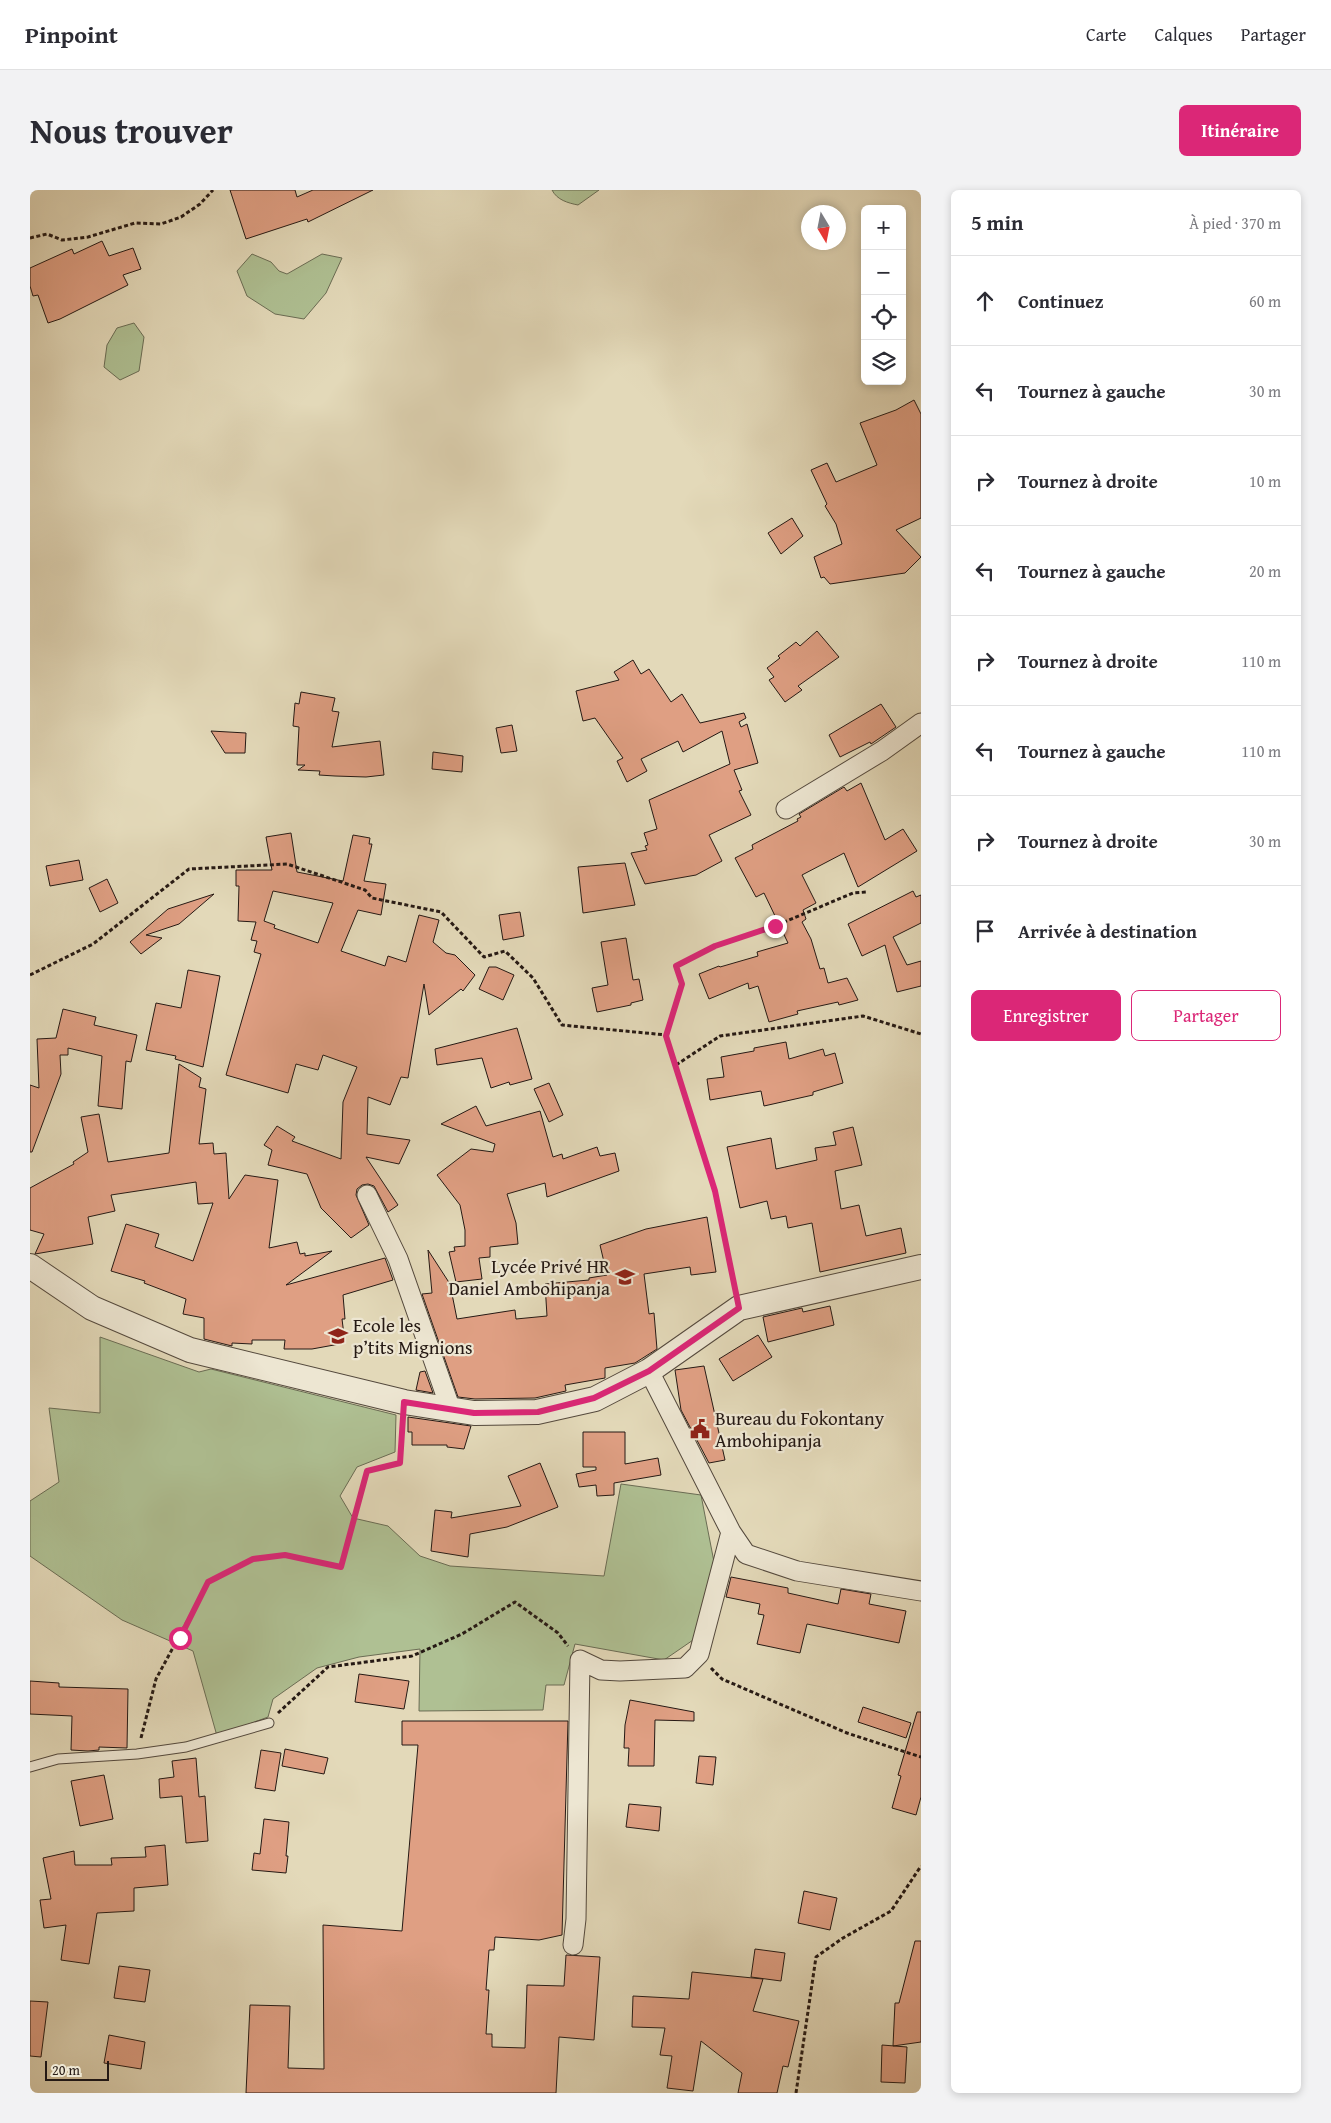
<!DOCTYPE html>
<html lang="fr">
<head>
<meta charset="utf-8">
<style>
  :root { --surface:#fff; --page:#f2f2f3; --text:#2b2b33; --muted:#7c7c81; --line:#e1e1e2; --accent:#db2777 }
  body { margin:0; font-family:"Gentium Book Plus",serif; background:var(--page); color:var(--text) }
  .controls { position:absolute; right:15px; top:15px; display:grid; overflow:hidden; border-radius:8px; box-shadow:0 2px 8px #0003 }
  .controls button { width:45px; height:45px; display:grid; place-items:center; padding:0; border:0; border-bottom:1px solid var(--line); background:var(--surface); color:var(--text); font:25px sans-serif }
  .compass { position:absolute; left:771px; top:15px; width:45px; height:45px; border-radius:50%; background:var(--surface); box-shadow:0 2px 8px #0003; rotate:170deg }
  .scale { position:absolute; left:15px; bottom:12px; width:64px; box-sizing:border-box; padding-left:5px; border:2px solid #251914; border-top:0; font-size:14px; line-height:18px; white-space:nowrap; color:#251914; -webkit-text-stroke:4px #ede6d2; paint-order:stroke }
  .stop { position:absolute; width:15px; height:15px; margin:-11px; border:4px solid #db2777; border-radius:50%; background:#fff }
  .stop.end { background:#db2777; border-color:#fff; box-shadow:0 1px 5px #0008 }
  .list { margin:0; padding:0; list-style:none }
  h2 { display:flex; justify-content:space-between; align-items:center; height:65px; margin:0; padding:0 20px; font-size:21px }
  h2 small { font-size:16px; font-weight:400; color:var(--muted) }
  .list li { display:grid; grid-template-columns:32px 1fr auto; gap:15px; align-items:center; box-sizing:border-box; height:90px; padding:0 20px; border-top:1px solid var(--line) }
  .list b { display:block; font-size:19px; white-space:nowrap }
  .list em { font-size:16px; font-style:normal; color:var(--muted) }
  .actions { display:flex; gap:10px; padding:15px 20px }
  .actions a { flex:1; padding:11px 0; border:1px solid var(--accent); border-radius:8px; text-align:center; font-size:18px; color:var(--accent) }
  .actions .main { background:var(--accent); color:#fff }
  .icon { flex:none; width:28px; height:28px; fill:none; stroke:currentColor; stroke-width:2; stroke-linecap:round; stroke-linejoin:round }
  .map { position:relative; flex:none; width:891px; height:1903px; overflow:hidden; border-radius:8px }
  header { display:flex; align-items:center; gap:30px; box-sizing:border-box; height:70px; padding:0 25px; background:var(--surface); border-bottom:1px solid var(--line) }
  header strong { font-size:24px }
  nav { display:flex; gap:28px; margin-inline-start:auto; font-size:18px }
  .intro { display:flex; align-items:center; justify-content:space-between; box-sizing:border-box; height:120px; padding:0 30px }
  h1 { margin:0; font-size:35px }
  .button { padding:12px 22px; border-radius:8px; background:var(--accent); color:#fff; font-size:18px; font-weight:700 }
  main { display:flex; gap:30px; padding:0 30px }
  aside { flex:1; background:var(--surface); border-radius:8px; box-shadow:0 2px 8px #0003 }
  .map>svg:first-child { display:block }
  .green { fill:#afc093; stroke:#6a6c54 }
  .building { fill:#df9f83; stroke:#251914; fill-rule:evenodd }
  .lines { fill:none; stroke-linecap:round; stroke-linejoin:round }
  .service-casing { stroke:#54493d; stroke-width:11 }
  .minor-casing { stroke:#54493d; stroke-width:21 }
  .tertiary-casing { stroke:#54493d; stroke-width:26 }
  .path { stroke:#251914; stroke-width:3; stroke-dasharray:4 2.5; stroke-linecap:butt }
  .service { stroke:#ede6d2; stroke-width:9 }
  .minor { stroke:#ede6d2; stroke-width:19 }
  .tertiary { stroke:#ede6d2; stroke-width:24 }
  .route { stroke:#db2777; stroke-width:6 }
  .labels { text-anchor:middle; stroke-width:4.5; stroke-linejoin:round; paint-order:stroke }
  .poi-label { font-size:19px; fill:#251914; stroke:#ede6d2; text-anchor:start }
</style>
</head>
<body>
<header>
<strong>Pinpoint</strong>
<nav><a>Carte</a><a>Calques</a><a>Partager</a></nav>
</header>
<div class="intro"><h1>Nous trouver</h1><a class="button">Itinéraire</a></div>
<main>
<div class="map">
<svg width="891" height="1903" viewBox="0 0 891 1903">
  <rect width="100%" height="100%" fill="#e3d9b9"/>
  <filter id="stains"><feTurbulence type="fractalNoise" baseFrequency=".004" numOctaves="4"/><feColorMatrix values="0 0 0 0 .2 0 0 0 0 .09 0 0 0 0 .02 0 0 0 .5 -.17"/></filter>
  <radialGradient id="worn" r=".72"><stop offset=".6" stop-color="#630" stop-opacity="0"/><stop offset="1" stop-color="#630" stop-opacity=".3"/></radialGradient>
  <path class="green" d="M 522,0 L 569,0 L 548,15 C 538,13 527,10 522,0 Z
    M 222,64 L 241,72 L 249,81 L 257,84 L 292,64 L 312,68 L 296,103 L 274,129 L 245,124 L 217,106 L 207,81 Z
    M 104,133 L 114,147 L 109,181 L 90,190 L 74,177 L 77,155 L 87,138 Z
    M 70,1147 L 169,1182 L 181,1179 L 366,1225 L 365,1262 L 327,1277 L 310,1306 L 323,1328 L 358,1336 L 390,1366 L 420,1376 L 574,1386 L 591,1294 L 671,1305 L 685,1377 L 666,1448 L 634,1470 L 545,1454 L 534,1495 L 516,1495 L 513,1520 L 389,1521 L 390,1459 L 329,1467 L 287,1478 L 243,1509 L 238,1527 L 187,1546 L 163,1461 L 92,1430 L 0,1366 L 0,1311 L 29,1292 L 19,1218 L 70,1223 Z"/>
  <path class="building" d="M 200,0 L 265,0 L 267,7 L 283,0 L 343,0 L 278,32 L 277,29 L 216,49 Z
    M 72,51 L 79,66 L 103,58 L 111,79 L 93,85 L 98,95 L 30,129 L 18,133 L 8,105 L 3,106 L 0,96 L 0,78 L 42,59 L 44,64 Z
    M 884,210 L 891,224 L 891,328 L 866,340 L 891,367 L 875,383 L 800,394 L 794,387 L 791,388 L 784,367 L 812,354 L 806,334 L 795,316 L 797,314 L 781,280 L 797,273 L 806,292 L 847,275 L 830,233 L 866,220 Z
    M 762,328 L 773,346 L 751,364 L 738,343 Z
    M 787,441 L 809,467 L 768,496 L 772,500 L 755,512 L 739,490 L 744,487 L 737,478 L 750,468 L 748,466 L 766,452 L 770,456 Z
    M 603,470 L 611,484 L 619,479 L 641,512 L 652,504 L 670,533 L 714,523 L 716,528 L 709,532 L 711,537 L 717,534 L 728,573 L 704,580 L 712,600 L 709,601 L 721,625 L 679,645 L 692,671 L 666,685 L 615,694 L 601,663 L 617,660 L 615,656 L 618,655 L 614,643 L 627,639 L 619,610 L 700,574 L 692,541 L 653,562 L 648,551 L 611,569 L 617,581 L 597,592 L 587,571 L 593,568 L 565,528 L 553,531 L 546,501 L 589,490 L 584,482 Z
    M 271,502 L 305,508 L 302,521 L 309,522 L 302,557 L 350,551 L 354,585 L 336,587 L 305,586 L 289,585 L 290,581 L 268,580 L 275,575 L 267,575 L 269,537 L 263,536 L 265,513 L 269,514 Z
    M 851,514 L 866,537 L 841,554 L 840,552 L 810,567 L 799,545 Z
    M 482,535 L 487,561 L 471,563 L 466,538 Z
    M 181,541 L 216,543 L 215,563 L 195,563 Z
    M 403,562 L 433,566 L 432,582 L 402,579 Z
    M 831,593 L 855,650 L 873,639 L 887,661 L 828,697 L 814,663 L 772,685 L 786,713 L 773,720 L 776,729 L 772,732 L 781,749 L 790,779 L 794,778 L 798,793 L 817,788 L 828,810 L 809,815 L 808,812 L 767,821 L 768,824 L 739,832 L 728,796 L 719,799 L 718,793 L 679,809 L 669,784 L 689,776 L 690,777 L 728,766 L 727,762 L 758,753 L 734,703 L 726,707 L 705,668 L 723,659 L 722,655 L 768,631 L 767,629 L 771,627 L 769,624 L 814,597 L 817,601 Z
    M 261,643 L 267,682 L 313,691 L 323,645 L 340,648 L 339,654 L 342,654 L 334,691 L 356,694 L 351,725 L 328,720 L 311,761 L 355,776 L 358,766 L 376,772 L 389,725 L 409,730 L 403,752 L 416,763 L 425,765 L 445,785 L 433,801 L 431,799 L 399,825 L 394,794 L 378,888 L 371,887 L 360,915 L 338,907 L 337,944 L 380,950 L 369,974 L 336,967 L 368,1015 L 358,1022 L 344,996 L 338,994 L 332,995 L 327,999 L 326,1005 L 339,1035 L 321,1048 L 291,1018 L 277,984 L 238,975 L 242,960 L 234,955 L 247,936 L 265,947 L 262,951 L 311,969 L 313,912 L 327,877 L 293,865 L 288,880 L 266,874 L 258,903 L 196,885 L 231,764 L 224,762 L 227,751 L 221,750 L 226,732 L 208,731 L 209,696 L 206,696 L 206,680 L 242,680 L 236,647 ZM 243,701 L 303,713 L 288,753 L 244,738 L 245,735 L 234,731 Z
    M 49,670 L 53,690 L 20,696 L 16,676 Z
    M 595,673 L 605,715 L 553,723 L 548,677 Z
    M 77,689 L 88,713 L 70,722 L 59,698 Z
    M 883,701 L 886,707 L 891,705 L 891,733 L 863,747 L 877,775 L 891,771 L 891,796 L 867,802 L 855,755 L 832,766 L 818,734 Z
    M 184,704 L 149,734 L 116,745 L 132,748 L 111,764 L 100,752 L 138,719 Z
    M 490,722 L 494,746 L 473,750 L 469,725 Z
    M 596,748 L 603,790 L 609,789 L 613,810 L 601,813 L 601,815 L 567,822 L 562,798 L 578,795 L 571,752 Z
    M 459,777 L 466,777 L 484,785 L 473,810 L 449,799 Z
    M 158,780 L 190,786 L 173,877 L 145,869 L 146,866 L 116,860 L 126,813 L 151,818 Z
    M 33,819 L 66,827 L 64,835 L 107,845 L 101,872 L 96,871 L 92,919 L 68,916 L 72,866 L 38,858 L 38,865 L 30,865 L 31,884 L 2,962 L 0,962 L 0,895 L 9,898 L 7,849 L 26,848 Z
    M 487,838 L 502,889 L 480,895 L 479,892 L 461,898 L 452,868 L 407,875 L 405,859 Z
    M 756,852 L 759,869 L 793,859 L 795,866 L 805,863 L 813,893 L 783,902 L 783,905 L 734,916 L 731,901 L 680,910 L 677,889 L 694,887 L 691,867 L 724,861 L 724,858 Z
    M 149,874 L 171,888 L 169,897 L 176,899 L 169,954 L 183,953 L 184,964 L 196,963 L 199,1009 L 215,985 L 248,990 L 239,1058 L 267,1052 L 270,1064 L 275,1063 L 275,1066 L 302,1061 L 256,1095 L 355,1068 L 363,1090 L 313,1105 L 315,1129 L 312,1129 L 315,1153 L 282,1159 L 254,1159 L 255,1150 L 222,1150 L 222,1154 L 202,1153 L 202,1156 L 174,1149 L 174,1128 L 153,1124 L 156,1109 L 114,1093 L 115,1091 L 81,1081 L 96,1034 L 129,1044 L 125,1057 L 163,1071 L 183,1013 L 168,1014 L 166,992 L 81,1005 L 85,1021 L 58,1027 L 63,1054 L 5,1064 L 14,1044 L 0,1040 L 0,998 L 44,974 L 43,972 L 58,962 L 51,927 L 69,924 L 78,972 L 139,963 Z
    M 519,893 L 533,925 L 519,932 L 504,899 Z
    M 446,916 L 456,936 L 510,921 L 523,967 L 532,964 L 533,969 L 567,957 L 570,966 L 585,963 L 589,981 L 517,1007 L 515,993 L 477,1004 L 486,1033 L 488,1054 L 460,1057 L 460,1067 L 449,1068 L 452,1089 L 426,1092 L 419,1062 L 425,1061 L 424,1057 L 435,1056 L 435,1040 L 430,1015 L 407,985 L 441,959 L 463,962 L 465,954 L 411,934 Z
    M 823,937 L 832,975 L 805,981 L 811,1019 L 829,1015 L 836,1046 L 871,1038 L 876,1063 L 790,1082 L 782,1033 L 758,1038 L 756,1026 L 741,1029 L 737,1011 L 710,1018 L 697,957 L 741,948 L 746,979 L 787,970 L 785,958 L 806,955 L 803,942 Z
    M 677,1027 L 686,1082 L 661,1085 L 660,1077 L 614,1084 L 619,1124 L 624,1123 L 627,1159 L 605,1173 L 575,1178 L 575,1188 L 535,1195 L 536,1201 L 505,1208 L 445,1209 L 428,1207 L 392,1104 L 402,1103 L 398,1060 L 420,1094 L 427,1129 L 485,1120 L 486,1129 L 517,1126 L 515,1094 L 559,1090 L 559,1088 L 577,1085 L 570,1055 L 616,1039 Z
    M 800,1116 L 804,1135 L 738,1152 L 733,1127 L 772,1118 L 773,1122 Z
    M 728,1145 L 742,1167 L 703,1191 L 689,1169 Z
    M 674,1176 L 695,1270 L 679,1273 L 651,1220 L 645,1180 Z
    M 395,1181 L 403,1203 L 386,1200 L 390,1182 Z
    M 378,1227 L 441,1236 L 434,1259 L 417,1257 L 417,1255 L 382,1255 L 382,1242 L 378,1242 Z
    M 553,1242 L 595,1242 L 595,1274 L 628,1268 L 631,1285 L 584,1293 L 584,1305 L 567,1306 L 566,1295 L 549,1297 L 546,1284 L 566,1280 L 566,1277 L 553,1277 Z
    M 510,1273 L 528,1317 L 477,1337 L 440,1344 L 438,1367 L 401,1361 L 405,1320 L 422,1322 L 421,1328 L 491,1316 L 478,1286 Z
    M 701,1387 L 758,1398 L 758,1403 L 808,1414 L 811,1399 L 841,1404 L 839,1414 L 876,1421 L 869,1453 L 777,1434 L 770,1463 L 727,1454 L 734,1425 L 728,1424 L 730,1414 L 696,1407 Z
    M 329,1484 L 379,1491 L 374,1519 L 325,1512 Z
    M 0,1491 L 29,1493 L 29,1497 L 98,1499 L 97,1558 L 69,1557 L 69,1560 L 58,1561 L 41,1560 L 42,1526 L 0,1524 Z
    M 600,1510 L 664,1522 L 664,1531 L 625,1530 L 624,1576 L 598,1576 L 599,1558 L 594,1558 L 595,1535 Z
    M 833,1517 L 881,1533 L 876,1548 L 828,1532 Z
    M 887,1522 L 891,1522 L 891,1607 L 886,1625 L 862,1618 L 871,1586 L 868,1585 Z
    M 372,1531 L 538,1531 L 532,1745 L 509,1750 L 465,1747 L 464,1760 L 459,1760 L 456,1800 L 459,1800 L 456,1844 L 462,1844 L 462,1857 L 495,1858 L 497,1795 L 534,1796 L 536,1765 L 570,1767 L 564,1850 L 529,1847 L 526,1903 L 216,1903 L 220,1815 L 260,1816 L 258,1878 L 294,1879 L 293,1735 L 372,1741 L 388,1555 L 372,1555 Z
    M 255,1559 L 298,1568 L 294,1584 L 252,1576 Z
    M 231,1560 L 251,1563 L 245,1601 L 225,1598 Z
    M 669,1566 L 686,1567 L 683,1595 L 666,1593 Z
    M 166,1568 L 169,1607 L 175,1606 L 178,1651 L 156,1653 L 152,1606 L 130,1608 L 129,1589 L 144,1587 L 142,1571 Z
    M 74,1585 L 83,1629 L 50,1636 L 41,1591 Z
    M 599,1614 L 631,1617 L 629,1641 L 596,1637 Z
    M 234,1629 L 259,1632 L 256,1666 L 258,1666 L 256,1683 L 222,1680 L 224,1663 L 230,1664 Z
    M 135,1655 L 138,1695 L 104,1698 L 104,1721 L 67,1723 L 59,1774 L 31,1770 L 36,1735 L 14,1738 L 10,1710 L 21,1709 L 13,1668 L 44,1661 L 45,1675 L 82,1675 L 81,1668 L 116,1667 L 115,1657 Z
    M 774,1701 L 807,1708 L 800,1740 L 768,1733 Z
    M 885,1751 L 891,1751 L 891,1852 L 863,1856 L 865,1813 L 869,1813 Z
    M 725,1759 L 755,1763 L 751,1791 L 721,1787 Z
    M 89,1776 L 120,1780 L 115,1812 L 84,1808 Z
    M 662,1782 L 733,1789 L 723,1821 L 769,1831 L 758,1877 L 753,1876 L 747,1903 L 708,1903 L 712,1883 L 671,1851 L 663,1901 L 637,1898 L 642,1866 L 630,1865 L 635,1838 L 602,1837 L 603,1806 L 659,1809 Z
    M 0,1811 L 18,1812 L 11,1867 L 0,1866 Z
    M 79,1845 L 115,1852 L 111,1879 L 74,1873 Z
    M 852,1855 L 877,1857 L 875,1893 L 851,1892 Z"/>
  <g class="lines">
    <defs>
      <path id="service" d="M 0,1577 L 28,1569 L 107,1564 L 156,1557 L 239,1533"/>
      <path id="minor" d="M 756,619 L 852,561 L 891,533
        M 337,1005 L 368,1069 L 421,1220
        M 619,1181 L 701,1342 L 716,1364 L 767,1381 L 891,1401
        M 543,1755 L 546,1729 L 550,1470 L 571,1480 L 590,1481 L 655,1478 L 669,1464 L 701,1342"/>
      <path id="tertiary" d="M 0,1076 L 62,1118 L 160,1160 L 374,1212 L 444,1223 L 507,1222 L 565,1209 L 619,1181 L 709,1118 L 891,1077"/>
    </defs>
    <use href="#service" class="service-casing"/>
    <use href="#minor" class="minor-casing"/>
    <use href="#tertiary" class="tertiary-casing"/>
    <path class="path" d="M 0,48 L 17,44 L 32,50 L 58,47 L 105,33 L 131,34 L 151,27 L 170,14 L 183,0
      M 0,785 L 63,754 L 159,679 L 257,674 L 335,700 L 342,708 L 411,722 L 454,767 L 475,761 L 503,788 L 532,835 L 636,845 L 685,1001 L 705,1098
      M 636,845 L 652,794 L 646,776 L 685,756 L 745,736 L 823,703 L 837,702
      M 646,875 L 690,846 L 833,826 L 891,844
      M 681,1478 L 692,1489 L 817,1543 L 891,1567
      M 248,1523 L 298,1477 L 382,1466 L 432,1444 L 485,1412 L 528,1443 L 538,1456
      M 111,1548 L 126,1489 L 178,1393 L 223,1369 L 255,1365 L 311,1377 L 337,1281 L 370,1273 L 372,1233
      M 766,1903 L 786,1767 L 813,1748 L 861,1721 L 891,1676"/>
    <use href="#service" class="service"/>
    <use href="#minor" class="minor"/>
    <use href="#tertiary" class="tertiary"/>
  </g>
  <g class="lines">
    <path class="route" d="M 150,1448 L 178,1392 L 223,1369 L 255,1365 L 311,1377 L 337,1281 L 370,1273 L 374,1212 L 444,1223 L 508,1222 L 564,1208 L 619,1181 L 709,1118 L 685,1001 L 636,846 L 652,794 L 646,776 L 685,756 L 745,736"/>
  </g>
  <defs>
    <symbol id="school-bare" viewBox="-9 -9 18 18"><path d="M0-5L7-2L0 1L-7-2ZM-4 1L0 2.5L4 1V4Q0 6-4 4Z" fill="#8f2418" stroke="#ede6d2" stroke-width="2.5" paint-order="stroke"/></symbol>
    <symbol id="civic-bare" viewBox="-9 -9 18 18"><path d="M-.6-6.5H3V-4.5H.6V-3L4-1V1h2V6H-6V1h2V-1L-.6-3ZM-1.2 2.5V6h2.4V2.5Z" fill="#8f2418" stroke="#ede6d2" stroke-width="2.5" paint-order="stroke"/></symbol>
  </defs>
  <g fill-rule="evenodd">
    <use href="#school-bare" x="581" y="1073" width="28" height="28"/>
    <use href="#school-bare" x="294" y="1132" width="28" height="28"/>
    <use href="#civic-bare" x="656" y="1225" width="28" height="28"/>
  </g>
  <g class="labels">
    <g class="poi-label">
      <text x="580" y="1083" text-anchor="end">Lycée Privé HR<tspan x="580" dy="22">Daniel Ambohipanja</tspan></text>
      <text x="323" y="1142">Ecole les<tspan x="323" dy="22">p’tits Mignions</tspan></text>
      <text x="685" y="1235">Bureau du Fokontany<tspan x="685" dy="22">Ambohipanja</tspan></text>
    </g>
  </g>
  <rect width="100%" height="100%" filter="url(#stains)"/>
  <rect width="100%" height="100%" fill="url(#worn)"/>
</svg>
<div class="controls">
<button>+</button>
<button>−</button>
<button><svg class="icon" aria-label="locate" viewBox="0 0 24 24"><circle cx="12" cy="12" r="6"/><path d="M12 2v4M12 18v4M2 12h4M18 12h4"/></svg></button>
<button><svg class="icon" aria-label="layers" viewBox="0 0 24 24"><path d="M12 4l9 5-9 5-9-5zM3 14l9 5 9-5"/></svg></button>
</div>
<svg class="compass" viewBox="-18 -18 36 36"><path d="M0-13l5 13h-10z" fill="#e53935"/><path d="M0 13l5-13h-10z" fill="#7c7c81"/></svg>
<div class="scale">20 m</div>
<div class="stop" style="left:150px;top:1448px"></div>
<div class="stop end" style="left:745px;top:736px"></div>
</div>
<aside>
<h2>5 min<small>À pied · 370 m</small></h2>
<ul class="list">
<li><svg class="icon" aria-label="ahead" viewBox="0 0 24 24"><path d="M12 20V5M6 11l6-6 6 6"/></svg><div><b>Continuez</b></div><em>60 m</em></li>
<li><svg class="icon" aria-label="left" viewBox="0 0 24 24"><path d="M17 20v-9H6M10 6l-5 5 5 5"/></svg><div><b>Tournez à gauche</b></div><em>30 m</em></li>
<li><svg class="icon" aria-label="right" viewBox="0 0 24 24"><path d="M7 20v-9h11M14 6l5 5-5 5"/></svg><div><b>Tournez à droite</b></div><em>10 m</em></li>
<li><svg class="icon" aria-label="left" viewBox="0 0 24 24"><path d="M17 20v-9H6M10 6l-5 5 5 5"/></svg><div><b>Tournez à gauche</b></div><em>20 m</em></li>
<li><svg class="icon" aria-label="right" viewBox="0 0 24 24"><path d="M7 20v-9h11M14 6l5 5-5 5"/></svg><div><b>Tournez à droite</b></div><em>110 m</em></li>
<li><svg class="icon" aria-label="left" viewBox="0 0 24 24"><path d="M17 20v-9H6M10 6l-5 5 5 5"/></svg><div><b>Tournez à gauche</b></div><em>110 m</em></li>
<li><svg class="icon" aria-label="right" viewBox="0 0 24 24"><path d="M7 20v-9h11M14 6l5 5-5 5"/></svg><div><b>Tournez à droite</b></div><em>30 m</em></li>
<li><svg class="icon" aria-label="arrive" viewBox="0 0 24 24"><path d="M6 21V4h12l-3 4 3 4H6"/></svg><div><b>Arrivée à destination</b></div></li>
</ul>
<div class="actions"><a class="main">Enregistrer</a><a>Partager</a></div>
</aside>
</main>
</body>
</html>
